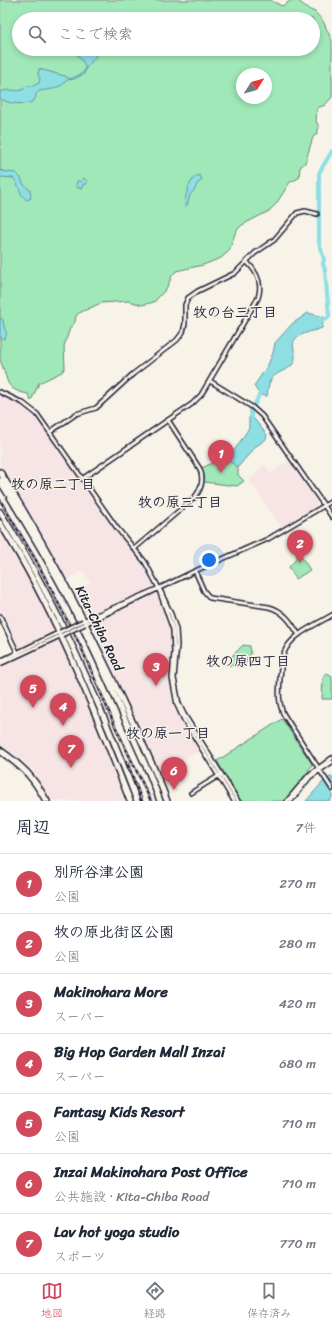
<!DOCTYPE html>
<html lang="ja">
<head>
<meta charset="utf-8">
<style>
  :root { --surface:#fff; --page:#f2f2f3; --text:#1f2937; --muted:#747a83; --line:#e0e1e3; --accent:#d1495b }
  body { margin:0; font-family:Sriracha,"Klee One",sans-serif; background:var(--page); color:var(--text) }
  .compass { position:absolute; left:236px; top:68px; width:36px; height:36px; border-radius:50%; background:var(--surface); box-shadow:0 2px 6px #0003; rotate:53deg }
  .you { position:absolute; left:209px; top:560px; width:14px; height:14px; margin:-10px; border:3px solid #fff; border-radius:50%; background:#1a73e8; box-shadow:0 0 0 6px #1a73e833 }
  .badge { display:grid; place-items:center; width:26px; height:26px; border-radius:50%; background:var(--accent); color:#fff; font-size:13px; font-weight:700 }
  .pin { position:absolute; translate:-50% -33px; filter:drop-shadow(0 1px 2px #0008) }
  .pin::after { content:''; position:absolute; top:21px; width:14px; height:12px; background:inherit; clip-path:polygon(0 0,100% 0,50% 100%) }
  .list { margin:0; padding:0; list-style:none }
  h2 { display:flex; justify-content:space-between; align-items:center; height:52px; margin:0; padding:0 16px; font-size:17px }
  h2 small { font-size:13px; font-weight:400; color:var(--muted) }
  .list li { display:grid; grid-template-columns:26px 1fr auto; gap:12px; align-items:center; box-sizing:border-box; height:60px; padding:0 16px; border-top:1px solid var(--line) }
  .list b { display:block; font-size:15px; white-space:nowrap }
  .list p { margin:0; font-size:13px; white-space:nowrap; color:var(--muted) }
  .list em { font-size:13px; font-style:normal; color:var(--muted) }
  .icon { flex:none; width:22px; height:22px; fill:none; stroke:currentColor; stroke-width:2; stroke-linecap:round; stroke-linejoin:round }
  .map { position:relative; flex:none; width:332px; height:801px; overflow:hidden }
  .search { position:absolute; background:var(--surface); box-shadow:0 2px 6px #0003; left:12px; right:12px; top:12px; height:44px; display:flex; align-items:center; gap:10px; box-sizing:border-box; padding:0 14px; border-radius:22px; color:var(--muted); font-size:15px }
  .sheet { height:472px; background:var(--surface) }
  nav { display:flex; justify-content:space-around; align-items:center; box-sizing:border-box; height:56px; border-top:1px solid var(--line); background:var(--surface); font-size:11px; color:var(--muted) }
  nav a { display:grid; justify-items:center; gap:2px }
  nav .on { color:var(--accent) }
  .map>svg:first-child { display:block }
  .built { fill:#f7e5e6 }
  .green { fill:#a0e8b7; stroke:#618579; fill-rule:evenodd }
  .water { fill:#8edfe4; stroke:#6393a0 }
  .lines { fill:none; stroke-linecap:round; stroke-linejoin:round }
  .river { stroke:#8edfe4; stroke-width:4 }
  .minor-casing { stroke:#22223b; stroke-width:6 }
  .highway-casing { stroke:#22223b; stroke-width:8 }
  .minor { stroke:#f7f3e8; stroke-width:3 }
  .highway { stroke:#f7f3e8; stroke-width:5 }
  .rail-casing { stroke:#22223b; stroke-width:2.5 }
  .rail { stroke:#f7f3e8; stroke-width:1; stroke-dasharray:3; stroke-linecap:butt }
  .minor-bridge-casing { stroke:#22223b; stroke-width:6; stroke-linecap:butt }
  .minor-bridge { stroke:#f7f3e8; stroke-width:3 }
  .labels { text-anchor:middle; stroke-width:3; stroke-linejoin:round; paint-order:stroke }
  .street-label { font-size:13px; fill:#22223b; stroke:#f7f3e8 }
  .neighbourhood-label { font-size:14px; font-weight:bold; fill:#22223b; stroke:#f7f3e8 }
</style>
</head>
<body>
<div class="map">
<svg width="332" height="801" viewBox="0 0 332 801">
  <rect width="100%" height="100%" fill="#f7f3e8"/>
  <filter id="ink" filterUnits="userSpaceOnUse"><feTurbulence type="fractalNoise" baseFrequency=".025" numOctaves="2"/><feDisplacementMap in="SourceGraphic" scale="8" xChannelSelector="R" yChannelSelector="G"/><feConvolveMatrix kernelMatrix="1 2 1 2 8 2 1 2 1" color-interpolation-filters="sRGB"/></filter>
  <g filter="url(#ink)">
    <path class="built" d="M 0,393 L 27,408 L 35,415 L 117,533 L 144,564 L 154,582 L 171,629 L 173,644 L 170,677 L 170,692 L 173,703 L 180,718 L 200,751 L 174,763 L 177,770 L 178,777 L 176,784 L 165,789 L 150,753 L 135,725 L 122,695 L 100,639 L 76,594 L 91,582 L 82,571 L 66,581 L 22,502 L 0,467 Z
      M 289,460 L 317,500 L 316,507 L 282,528 L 249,480 L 264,464 L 271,473 Z
      M 0,533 L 3,534 L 18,559 L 54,628 L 52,633 L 22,648 L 17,646 L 0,611 Z
      M 56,640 L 61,642 L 96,721 L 127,801 L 52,801 L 40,781 L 32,770 L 23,761 L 0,745 L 0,667 Z"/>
    <path class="green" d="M 0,0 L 270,0 L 282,6 L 292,0 L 297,0 L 310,10 L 315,12 L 323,21 L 332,41 L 332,97 L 325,105 L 317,108 L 316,121 L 319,127 L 317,133 L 313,137 L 305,163 L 300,167 L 299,178 L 290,182 L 276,204 L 269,211 L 242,225 L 236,231 L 229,251 L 221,258 L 203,265 L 176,271 L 172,276 L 166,289 L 154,302 L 142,305 L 129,301 L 101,303 L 79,313 L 76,316 L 75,322 L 70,328 L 64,346 L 65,367 L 62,372 L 39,383 L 31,401 L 28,394 L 19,392 L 12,388 L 8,383 L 0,359 ZM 19,19 L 313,19 L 313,49 L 19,49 ZM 242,74 L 266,74 L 266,98 L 242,98 Z
      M 228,460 L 238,467 L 238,475 L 244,481 L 237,486 L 204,482 L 204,477 L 202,468 L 216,461 L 217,470 L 224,467 Z
      M 297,550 L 310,570 L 296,579 L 289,567 L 296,559 Z
      M 243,645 L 250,646 L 251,654 C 246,658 247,661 244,667 L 229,665 L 232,656 Z
      M 326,673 L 332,677 L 332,699 L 322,699 L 323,678 Z
      M 282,719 L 312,764 C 310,771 290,794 284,801 L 241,801 L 217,761 Z"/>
    <path class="water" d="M 73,49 L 94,49 L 96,56 L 86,68 L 84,74 L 74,79 L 67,80 L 62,85 L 53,89 L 39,91 L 36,94 L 35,99 L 32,102 L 24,104 L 11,103 L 0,99 L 0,92 C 3,91 7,90 11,90 C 18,91 21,92 27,86 L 33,86 L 39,83 L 40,79 L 38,75 L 39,69 L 65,76 L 70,79 C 74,78 75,76 79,75 C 94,68 77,57 73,49 Z
      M 0,170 L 6,172 L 16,173 L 21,178 L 23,184 L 30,190 L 31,198 L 27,200 C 18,194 20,184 13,178 L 0,177 Z
      M 198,175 L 201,177 L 202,180 L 197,184 L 195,189 L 190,195 L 187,205 L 185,206 L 184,203 C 187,193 188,181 198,175 Z
      M 84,178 L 87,181 L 87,184 L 83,184 L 82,188 L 78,188 L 76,184 L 77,181 L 79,181 L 81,182 Z
      M 308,313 L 324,317 L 322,328 C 314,331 302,333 296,338 C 289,345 298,353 294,362 C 290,371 275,371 270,381 C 268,385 268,391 267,396 L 260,395 L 254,386 L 268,365 L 273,353 L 275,343 L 292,324 Z
      M 0,318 L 3,320 C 4,322 3,324 4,326 C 5,332 9,333 4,339 L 0,337 Z
      M 251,415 L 267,435 L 266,439 L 255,447 L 238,467 L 228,460 L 249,428 L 249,418 Z
      M 332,776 L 332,797 L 330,801 L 306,801 L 323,782 Z"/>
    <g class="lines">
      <path class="river" d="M 319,321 L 327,319 L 329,316 L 325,270 L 323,264 L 324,259 L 319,243 L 319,173 L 332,151
        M 255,404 L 261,391
        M 251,411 L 252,420"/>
      <defs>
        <path id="minor" d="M 210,381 L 252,407 L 262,416 L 332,517
          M 0,392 L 23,403 L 37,414 L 117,528 L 145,562 L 162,594 L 171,614 L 176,629 L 177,645 L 174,678 L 179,704 L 184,714 L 238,801
          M 50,432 L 76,414 L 96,408 L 133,374 L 177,340 L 183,332 L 185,324 L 185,305 L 188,298 L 198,291 L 235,273 L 255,253 L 274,240 L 297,213 L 305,211 L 317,214
          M 82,479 L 168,420 L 192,404 L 201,395 L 258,298 C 263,283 257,272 247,262
          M 134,549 L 194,498 C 202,489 204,480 200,469 L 168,420
          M 195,571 L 204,591 L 210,598 L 269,607 C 284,611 291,622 299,635
          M 159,590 L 173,630 L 174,652 L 172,678 L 177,705 L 184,720 L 234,801
          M 332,615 C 316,625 291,634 284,653 C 281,661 281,670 280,678 C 279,692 278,703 284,715 L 332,789
          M 0,616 L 18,654
          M 83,621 L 157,589
          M 85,624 L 195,571 L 268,539 L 332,501
          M 0,661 L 60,632
          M 0,664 L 62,635
          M 0,749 C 24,766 33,775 48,801
          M 0,752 C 23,769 31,776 45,801
          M 191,793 L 220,775
          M 287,801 L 309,775 L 332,758
          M 291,801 L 310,777 L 332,762"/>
        <path id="highway" d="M 0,472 C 47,547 87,624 124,704 C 139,736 155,768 167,801
          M 0,481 C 28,526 55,571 78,618 C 104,669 126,723 150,775 L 160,801
          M 0,512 C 57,603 99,701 137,801
          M 0,523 C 55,610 93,706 130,801"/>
      </defs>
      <use href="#minor" class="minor-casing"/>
      <use href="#highway" class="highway-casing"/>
      <use href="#minor" class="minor"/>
      <use href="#highway" class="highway"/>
      <defs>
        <path id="rail" d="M 0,500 L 37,562 L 67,620 L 81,647 L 115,726 L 151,801
          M 127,762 L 142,801"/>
      </defs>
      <use href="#rail" class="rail-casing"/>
      <use href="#rail" class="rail"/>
      <defs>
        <path id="minor-bridge" d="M 60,632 L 83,621
          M 62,635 L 85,624"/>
      </defs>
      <use href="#minor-bridge" class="minor-bridge-casing"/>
      <use href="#minor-bridge" class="minor-bridge"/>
    </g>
  </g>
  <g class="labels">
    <g class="street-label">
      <text transform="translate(100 628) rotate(64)" y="5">Kita-Chiba Road</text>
    </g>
    <g class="neighbourhood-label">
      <text x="235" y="317">牧の台三丁目</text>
      <text x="53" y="489">牧の原二丁目</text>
      <text x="180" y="507">牧の原三丁目</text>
      <text x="248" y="666">牧の原四丁目</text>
      <text x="168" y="738">牧の原一丁目</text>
    </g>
  </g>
</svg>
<svg class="compass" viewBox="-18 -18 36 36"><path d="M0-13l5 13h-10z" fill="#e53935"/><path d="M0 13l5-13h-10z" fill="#747a83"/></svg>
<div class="you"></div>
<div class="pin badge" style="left:221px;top:473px">1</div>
<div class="pin badge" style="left:300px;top:563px">2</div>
<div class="pin badge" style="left:156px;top:686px">3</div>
<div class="pin badge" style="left:63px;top:726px">4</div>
<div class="pin badge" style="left:33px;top:708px">5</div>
<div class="pin badge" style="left:174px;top:790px">6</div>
<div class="pin badge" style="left:71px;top:768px">7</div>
<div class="search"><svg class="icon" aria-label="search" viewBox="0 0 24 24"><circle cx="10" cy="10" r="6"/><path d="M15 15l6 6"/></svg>ここで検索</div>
</div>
<section class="sheet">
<h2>周辺<small>7件</small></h2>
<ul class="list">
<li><span class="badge">1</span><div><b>別所谷津公園</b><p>公園</p></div><em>270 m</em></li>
<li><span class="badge">2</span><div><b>牧の原北街区公園</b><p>公園</p></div><em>280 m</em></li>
<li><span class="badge">3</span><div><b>Makinohara More</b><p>スーパー</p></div><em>420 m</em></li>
<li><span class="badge">4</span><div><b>Big Hop Garden Mall Inzai</b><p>スーパー</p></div><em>680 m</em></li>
<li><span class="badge">5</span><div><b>Fantasy Kids Resort</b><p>公園</p></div><em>710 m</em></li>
<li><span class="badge">6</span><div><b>Inzai Makinohara Post Office</b><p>公共施設 · Kita-Chiba Road</p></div><em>710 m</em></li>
<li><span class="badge">7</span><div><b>Lav hot yoga studio</b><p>スポーツ</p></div><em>770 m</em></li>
</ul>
</section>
<nav>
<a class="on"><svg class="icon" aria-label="map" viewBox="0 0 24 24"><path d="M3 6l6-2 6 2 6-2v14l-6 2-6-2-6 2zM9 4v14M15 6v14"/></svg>地図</a>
<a><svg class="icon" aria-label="directions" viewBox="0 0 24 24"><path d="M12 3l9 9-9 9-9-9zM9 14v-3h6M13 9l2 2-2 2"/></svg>経路</a>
<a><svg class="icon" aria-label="saved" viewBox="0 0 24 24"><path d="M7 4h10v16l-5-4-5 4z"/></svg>保存済み</a>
</nav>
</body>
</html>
